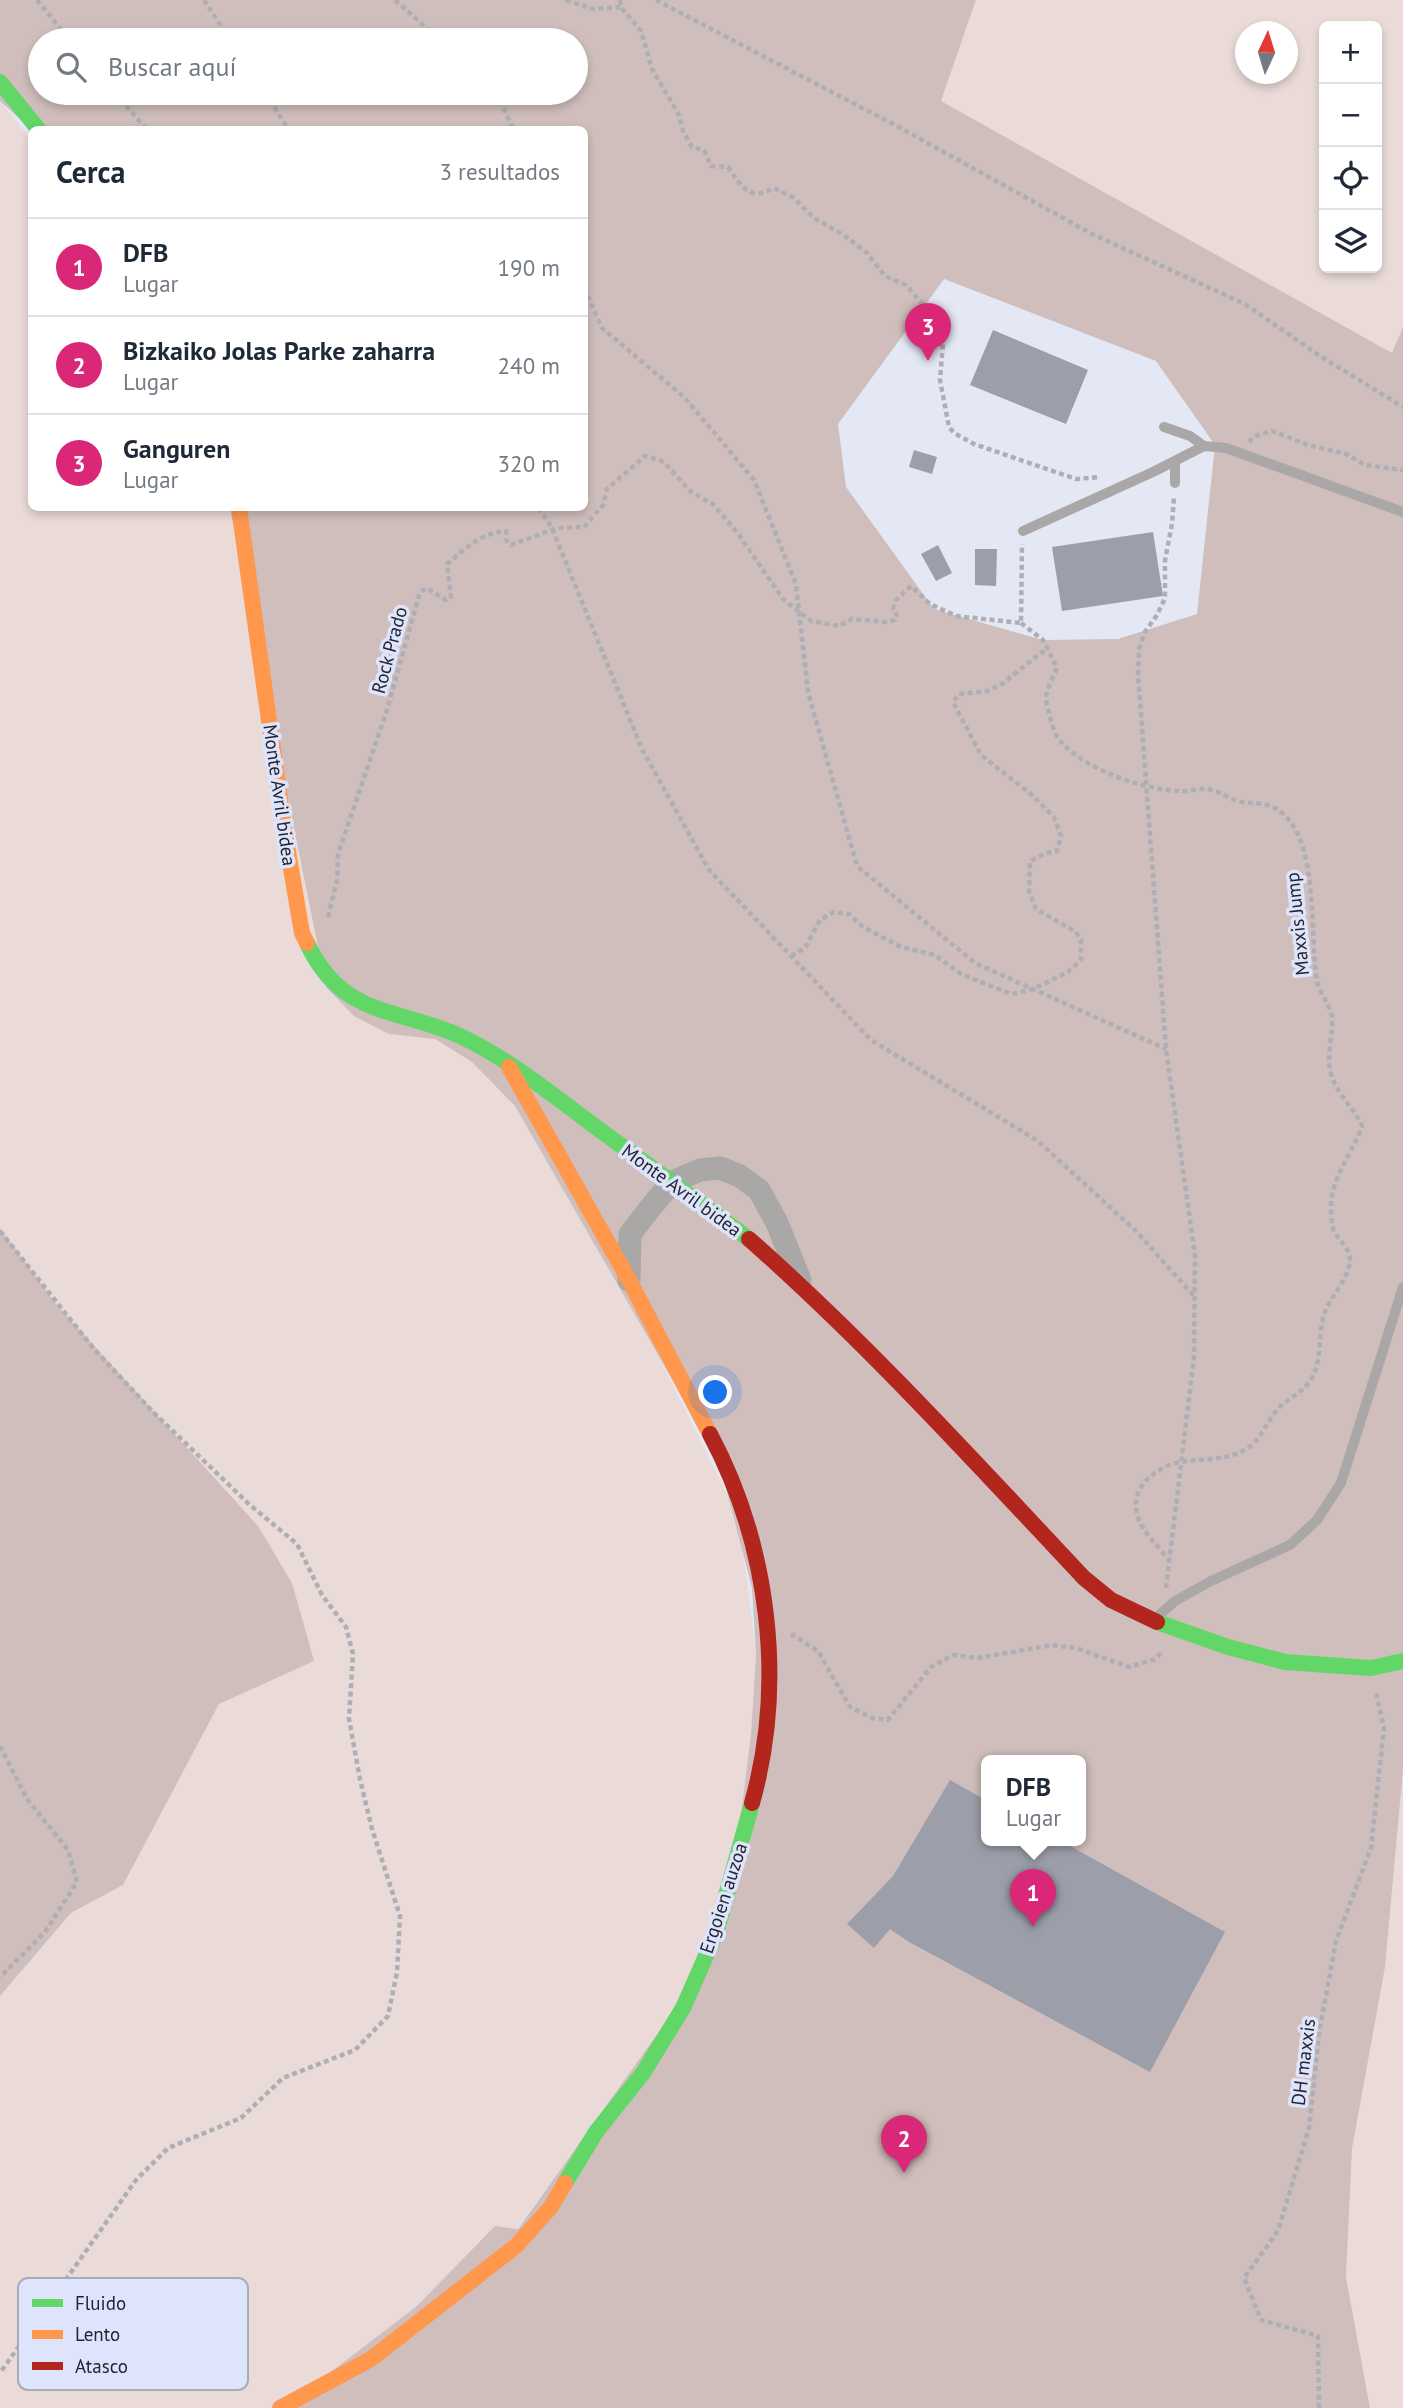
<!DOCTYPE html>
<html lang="es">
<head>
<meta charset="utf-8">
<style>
  :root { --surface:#fff; --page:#f6f6f7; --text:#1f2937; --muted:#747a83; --line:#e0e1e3; --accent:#db2777 }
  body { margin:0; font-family:"PT Sans",sans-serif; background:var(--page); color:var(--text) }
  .controls { position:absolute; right:21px; top:21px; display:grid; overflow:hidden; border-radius:10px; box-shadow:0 4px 10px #0003 }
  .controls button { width:63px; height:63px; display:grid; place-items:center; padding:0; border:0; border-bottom:2px solid var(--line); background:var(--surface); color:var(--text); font:35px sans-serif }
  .compass { position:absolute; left:1235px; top:21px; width:63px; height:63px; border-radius:50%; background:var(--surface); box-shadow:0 4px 10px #0003; rotate:4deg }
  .you { position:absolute; left:716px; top:1393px; width:24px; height:24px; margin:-18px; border:5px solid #fff; border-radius:50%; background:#1a73e8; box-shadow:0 0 0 10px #1a73e833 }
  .badge { display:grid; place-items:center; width:46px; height:46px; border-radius:50%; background:var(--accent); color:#fff; font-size:23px; font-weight:700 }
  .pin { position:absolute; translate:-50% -58px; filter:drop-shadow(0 2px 4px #0008) }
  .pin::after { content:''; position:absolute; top:37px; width:24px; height:21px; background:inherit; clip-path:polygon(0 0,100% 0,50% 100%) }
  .popup { position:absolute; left:981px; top:1755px; width:105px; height:91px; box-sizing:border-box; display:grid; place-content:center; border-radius:10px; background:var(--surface); filter:drop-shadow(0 2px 5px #0005); font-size:23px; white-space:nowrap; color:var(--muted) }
  .popup b { font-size:26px; color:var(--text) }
  .popup::after { content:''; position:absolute; left:50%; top:100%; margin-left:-14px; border:14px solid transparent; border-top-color:var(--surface) }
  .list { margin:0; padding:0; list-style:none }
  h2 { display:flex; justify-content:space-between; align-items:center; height:91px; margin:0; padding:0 28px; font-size:30px }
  h2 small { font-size:23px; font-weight:400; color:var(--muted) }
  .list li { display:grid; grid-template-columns:46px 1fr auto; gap:21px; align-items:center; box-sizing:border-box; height:98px; padding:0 28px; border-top:2px solid var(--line) }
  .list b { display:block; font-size:26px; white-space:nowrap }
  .list p { margin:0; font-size:23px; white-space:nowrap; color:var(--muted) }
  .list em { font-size:23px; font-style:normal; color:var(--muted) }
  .icon { flex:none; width:38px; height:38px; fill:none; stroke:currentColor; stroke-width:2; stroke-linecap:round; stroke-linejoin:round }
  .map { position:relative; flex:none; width:1403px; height:2408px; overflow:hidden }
  .search { position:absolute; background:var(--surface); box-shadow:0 4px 10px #0003; left:28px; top:28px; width:560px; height:77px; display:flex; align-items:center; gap:18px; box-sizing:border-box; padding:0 24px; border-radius:38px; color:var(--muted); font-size:26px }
  .panel { position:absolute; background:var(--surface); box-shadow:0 4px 10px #0003; left:28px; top:126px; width:560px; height:385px; border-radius:10px }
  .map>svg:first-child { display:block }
  .green { fill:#eadbd8; fill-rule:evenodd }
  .forest { fill:#cfbebb; fill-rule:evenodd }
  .building { fill:#9c9fa9 }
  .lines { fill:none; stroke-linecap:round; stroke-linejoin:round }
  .path { stroke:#aeafb4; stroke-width:4.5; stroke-dasharray:5 3.5; stroke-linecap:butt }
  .lane { stroke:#aaa7a7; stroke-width:10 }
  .street { stroke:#aaa7a7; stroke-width:23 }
  .fast { stroke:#63d668; stroke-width:16 }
  .slow { stroke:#ff974d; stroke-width:16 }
  .jam { stroke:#b3261e; stroke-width:16 }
  .labels { text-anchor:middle; stroke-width:7; stroke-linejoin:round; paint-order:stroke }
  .street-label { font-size:19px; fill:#23252f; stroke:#dee4fb }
  .key { fill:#dee4fb; stroke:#a6abbe; stroke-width:2 }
  .key-label { font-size:19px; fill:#23252f }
</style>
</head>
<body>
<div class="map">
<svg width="1403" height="2408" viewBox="0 0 1403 2408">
  <rect width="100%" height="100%" fill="#e4e8f5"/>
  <path class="green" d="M 976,0 L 1403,0 L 1403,327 L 1393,354 L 941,101 ZM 1324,26 L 1377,26 L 1377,268 L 1324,268 ZM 1246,32 L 1288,32 L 1288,74 L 1246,74 Z
    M 0,101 L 31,139 L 32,508 L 230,508 L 435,1039 L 472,1062 L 515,1106 L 612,1263 L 739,1518 L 756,1655 L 751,1734 L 741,1815 L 690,1988 L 517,2229 L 365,2363 L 270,2408 L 0,2408 L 0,1996 L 71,1913 L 123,1885 L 219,1704 L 313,1661 L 0,1228 Z
    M 1403,1770 L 1403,2408 L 1370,2408 L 1346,2277 L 1352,2149 L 1385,1967 Z"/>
  <path class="forest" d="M 0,0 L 976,0 L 941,101 L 1392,353 L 1403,327 L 1403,1770 L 1385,1967 L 1352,2149 L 1346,2277 L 1370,2408 L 270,2408 L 310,2388 L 417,2306 L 495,2226 L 518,2229 L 690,1988 L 741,1815 L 751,1734 L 756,1655 L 752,1588 L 719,1461 L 515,1106 L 472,1062 L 435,1039 L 389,1034 L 354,1016 L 326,987 L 230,508 L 584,508 L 584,130 L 32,130 L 0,101 ZM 40,40 L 576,40 L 576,93 L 40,93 ZM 944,279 L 1156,361 L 1215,445 L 1197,614 L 1118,639 L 1043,640 L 934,609 L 846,487 L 838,424 ZM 986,1761 L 1080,1761 L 1080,1841 L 986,1841 Z
    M 0,1228 L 57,1305 L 258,1526 L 292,1583 L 314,1661 L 219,1704 L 123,1885 L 71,1913 L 0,1996 Z"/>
  <path class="building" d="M 993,330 L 1088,370 L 1066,424 L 970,385 Z
    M 914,450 L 937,457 L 932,474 L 909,467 Z
    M 1153,532 L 1163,596 L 1062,611 L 1052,547 Z
    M 938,545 L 952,573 L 936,581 L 921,554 Z
    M 975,549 L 997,549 L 996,586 L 975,585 Z
    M 950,1780 L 986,1800 L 986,1841 L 1061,1841 L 1225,1932 L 1150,2072 L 909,1942 L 890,1929 L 874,1948 L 847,1924 L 893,1876 Z"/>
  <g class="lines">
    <path class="path" d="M 37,0 L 70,40
      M 204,0 L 230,40
      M 395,0 L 440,40
      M 566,0 L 593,9 L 621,7
      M 620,0 L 621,7 L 641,31 L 652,69 L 679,115 L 683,131 L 692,147 L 704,150 L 711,166 L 728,167 C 741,186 749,202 774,188 L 794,198 L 814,218 L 845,236 L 867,253 L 885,276 L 906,285 L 938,322 L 943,344 L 940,380 L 949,427 L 954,433 L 974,444 L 1076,479 L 1100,477
      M 656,0 L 895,125 L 1092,234 L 1245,304 L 1317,354 L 1403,407
      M 115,93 L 147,130
      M 265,93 L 289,130
      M 496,93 L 514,130
      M 584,288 L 602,328 L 684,397 L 754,480 L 796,584 L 808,692 L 857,866 L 975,963 L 1166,1049
      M 1249,442 L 1255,436 L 1272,431 L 1308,445 L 1346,454 L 1365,465 L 1403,470
      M 538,508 L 551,526 L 642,749 L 709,870 L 871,1040 L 1038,1141 L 1136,1231 L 1194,1296
      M 1021,623 L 1043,640 L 1057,668 C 1053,677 1047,688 1046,698 C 1046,702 1048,709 1049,713 C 1051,722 1055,736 1061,742 C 1086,770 1144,790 1181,791 C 1190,792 1199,788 1208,789 C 1220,791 1230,800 1242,802 C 1258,804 1269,802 1282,813 C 1320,844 1309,936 1317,980 C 1319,994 1332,1006 1332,1019 C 1333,1039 1325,1058 1332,1077 C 1338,1095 1354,1108 1362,1126 C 1353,1152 1332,1177 1331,1205 C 1331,1212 1331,1225 1334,1231 C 1339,1241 1349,1247 1350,1259 C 1350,1278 1331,1295 1325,1312 C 1316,1337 1325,1367 1305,1387 C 1296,1396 1284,1401 1276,1411 C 1265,1424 1260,1443 1243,1451 C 1224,1461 1201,1458 1180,1462 C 1155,1467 1128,1489 1138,1517 C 1143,1533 1159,1547 1169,1560
      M 328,917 L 337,881 L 338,854 L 387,710 L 420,592 L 427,588 L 446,600 L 451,597 L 447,564 C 465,549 482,532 506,531 L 506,540 L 511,545 L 557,528 L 584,527 L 603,505 L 607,489 L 645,456 L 664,462 L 690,491 L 714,505 L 739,535 L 783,599 L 811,621 L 839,626 L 852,619 L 886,622 L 895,620 L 897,615 L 893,609 L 896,600 L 911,586 L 930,604 L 956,616 L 1021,623 L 1022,544
      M 791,956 L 805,948 L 820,920 L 834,912 L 849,914 L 863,927 L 901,947 L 935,955 L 961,974 L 1011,994 L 1033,989 L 1068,972 L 1081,960 L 1081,941 L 1076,932 L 1036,909 L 1029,891 L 1030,861 L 1046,853 L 1057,851 L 1061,836 L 1054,817 L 1032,795 L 981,755 L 953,702 L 959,694 L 987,691 L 1002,684 L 1042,652 L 1048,653
      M 0,1231 L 94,1349 L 154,1413 L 250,1505 L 297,1544 L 322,1595 L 346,1627 L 353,1654 L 349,1719 L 360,1779 L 372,1829 L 400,1916 L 397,1972 L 388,2016 L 355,2050 L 283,2078 L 241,2118 L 168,2148 L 136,2180 L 0,2373
      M 1166,1588 L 1194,1357 L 1195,1256 L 1166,1049 L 1138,674 L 1139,649 L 1145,632 L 1157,615 L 1165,598 L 1165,560 L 1172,524 L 1174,496
      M 791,1634 L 818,1651 L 850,1707 L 872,1718 L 888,1720 L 931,1667 L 953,1655 L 978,1658 L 1052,1645 L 1076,1648 L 1129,1667 L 1156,1659 L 1162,1651
      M 0,1746 L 27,1799 L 68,1850 L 77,1882 L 45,1932 L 0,1977
      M 1319,2408 L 1318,2336 L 1261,2320 L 1244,2278 L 1278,2231 L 1309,2128 L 1319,2034 L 1336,1941 L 1371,1848 L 1384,1728 L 1376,1692"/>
    <path class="lane" d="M 1164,427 L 1190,436 L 1204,446
      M 1175,461 L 1175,483
      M 1023,531 L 1153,472 L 1204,446 L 1226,448 L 1403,512
      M 1157,1617 L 1175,1601 L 1211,1581 L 1290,1545 L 1317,1520 L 1341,1483 L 1403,1287"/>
    <path class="street" d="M 629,1280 L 630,1234 L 651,1207 L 672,1182 L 700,1170 L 720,1168 L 740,1176 L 759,1190 L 777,1223 L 800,1280"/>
    <path class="fast" d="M 0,82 L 39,130
      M 307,943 C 342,1018 396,1007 460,1036 C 509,1059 550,1093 593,1125 C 645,1163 697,1200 749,1239
      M 1157,1622 L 1228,1647 L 1285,1662 L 1371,1668 L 1403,1661
      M 565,2183 L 596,2132 L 643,2073 L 683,2008 L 716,1933 L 752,1803"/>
    <path class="slow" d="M 239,508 L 285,834 L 302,933 L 307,943
      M 509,1067 L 629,1280 L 710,1434
      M 280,2408 L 371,2359 L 516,2246 L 551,2207 L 565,2183"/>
    <path class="jam" d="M 749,1239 C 868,1344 975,1462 1084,1578 L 1111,1600 L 1157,1622
      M 710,1434 C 769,1545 786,1682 752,1803"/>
  </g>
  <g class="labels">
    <g class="street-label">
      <text transform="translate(389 650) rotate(-75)" y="7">Rock Prado</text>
      <text transform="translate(280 795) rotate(82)" y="7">Monte Avril bidea</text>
      <text transform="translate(1297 924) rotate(-96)" y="7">Maxxis Jump</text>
      <text transform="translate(682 1190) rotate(36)" y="7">Monte Avril bidea</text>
      <text transform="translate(723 1898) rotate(-72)" y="7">Ergoien auzoa</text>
      <text transform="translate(1303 2062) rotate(-83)" y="7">DH maxxis</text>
    </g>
  </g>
  <rect x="18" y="2278" width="230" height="112" rx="10" class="key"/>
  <rect x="32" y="2299" width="31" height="8" fill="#63d668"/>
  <rect x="32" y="2330" width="31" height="9" fill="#ff974d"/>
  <rect x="32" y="2362" width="31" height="8" fill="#b3261e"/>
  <g class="key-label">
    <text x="75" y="2310">Fluido</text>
    <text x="75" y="2341">Lento</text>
    <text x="75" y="2373">Atasco</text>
  </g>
</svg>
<div class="controls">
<button>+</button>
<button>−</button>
<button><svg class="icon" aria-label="locate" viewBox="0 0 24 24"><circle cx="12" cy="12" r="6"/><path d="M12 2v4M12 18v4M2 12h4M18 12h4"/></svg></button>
<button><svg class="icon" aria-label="layers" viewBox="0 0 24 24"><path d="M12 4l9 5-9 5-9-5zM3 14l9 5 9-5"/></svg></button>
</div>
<svg class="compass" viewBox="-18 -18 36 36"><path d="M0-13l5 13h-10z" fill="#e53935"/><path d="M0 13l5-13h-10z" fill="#747a83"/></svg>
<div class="you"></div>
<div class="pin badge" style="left:1033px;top:1927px">1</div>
<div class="popup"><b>DFB</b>Lugar</div>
<div class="pin badge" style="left:904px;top:2173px">2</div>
<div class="pin badge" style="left:928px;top:361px">3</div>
<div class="search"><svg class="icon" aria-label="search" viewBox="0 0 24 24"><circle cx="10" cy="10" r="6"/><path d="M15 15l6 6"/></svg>Buscar aquí</div>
<section class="panel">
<h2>Cerca<small>3 resultados</small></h2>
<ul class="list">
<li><span class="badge">1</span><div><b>DFB</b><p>Lugar</p></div><em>190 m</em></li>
<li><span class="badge">2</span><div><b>Bizkaiko Jolas Parke zaharra</b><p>Lugar</p></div><em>240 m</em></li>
<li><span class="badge">3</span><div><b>Ganguren</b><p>Lugar</p></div><em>320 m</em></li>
</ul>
</section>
</div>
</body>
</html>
